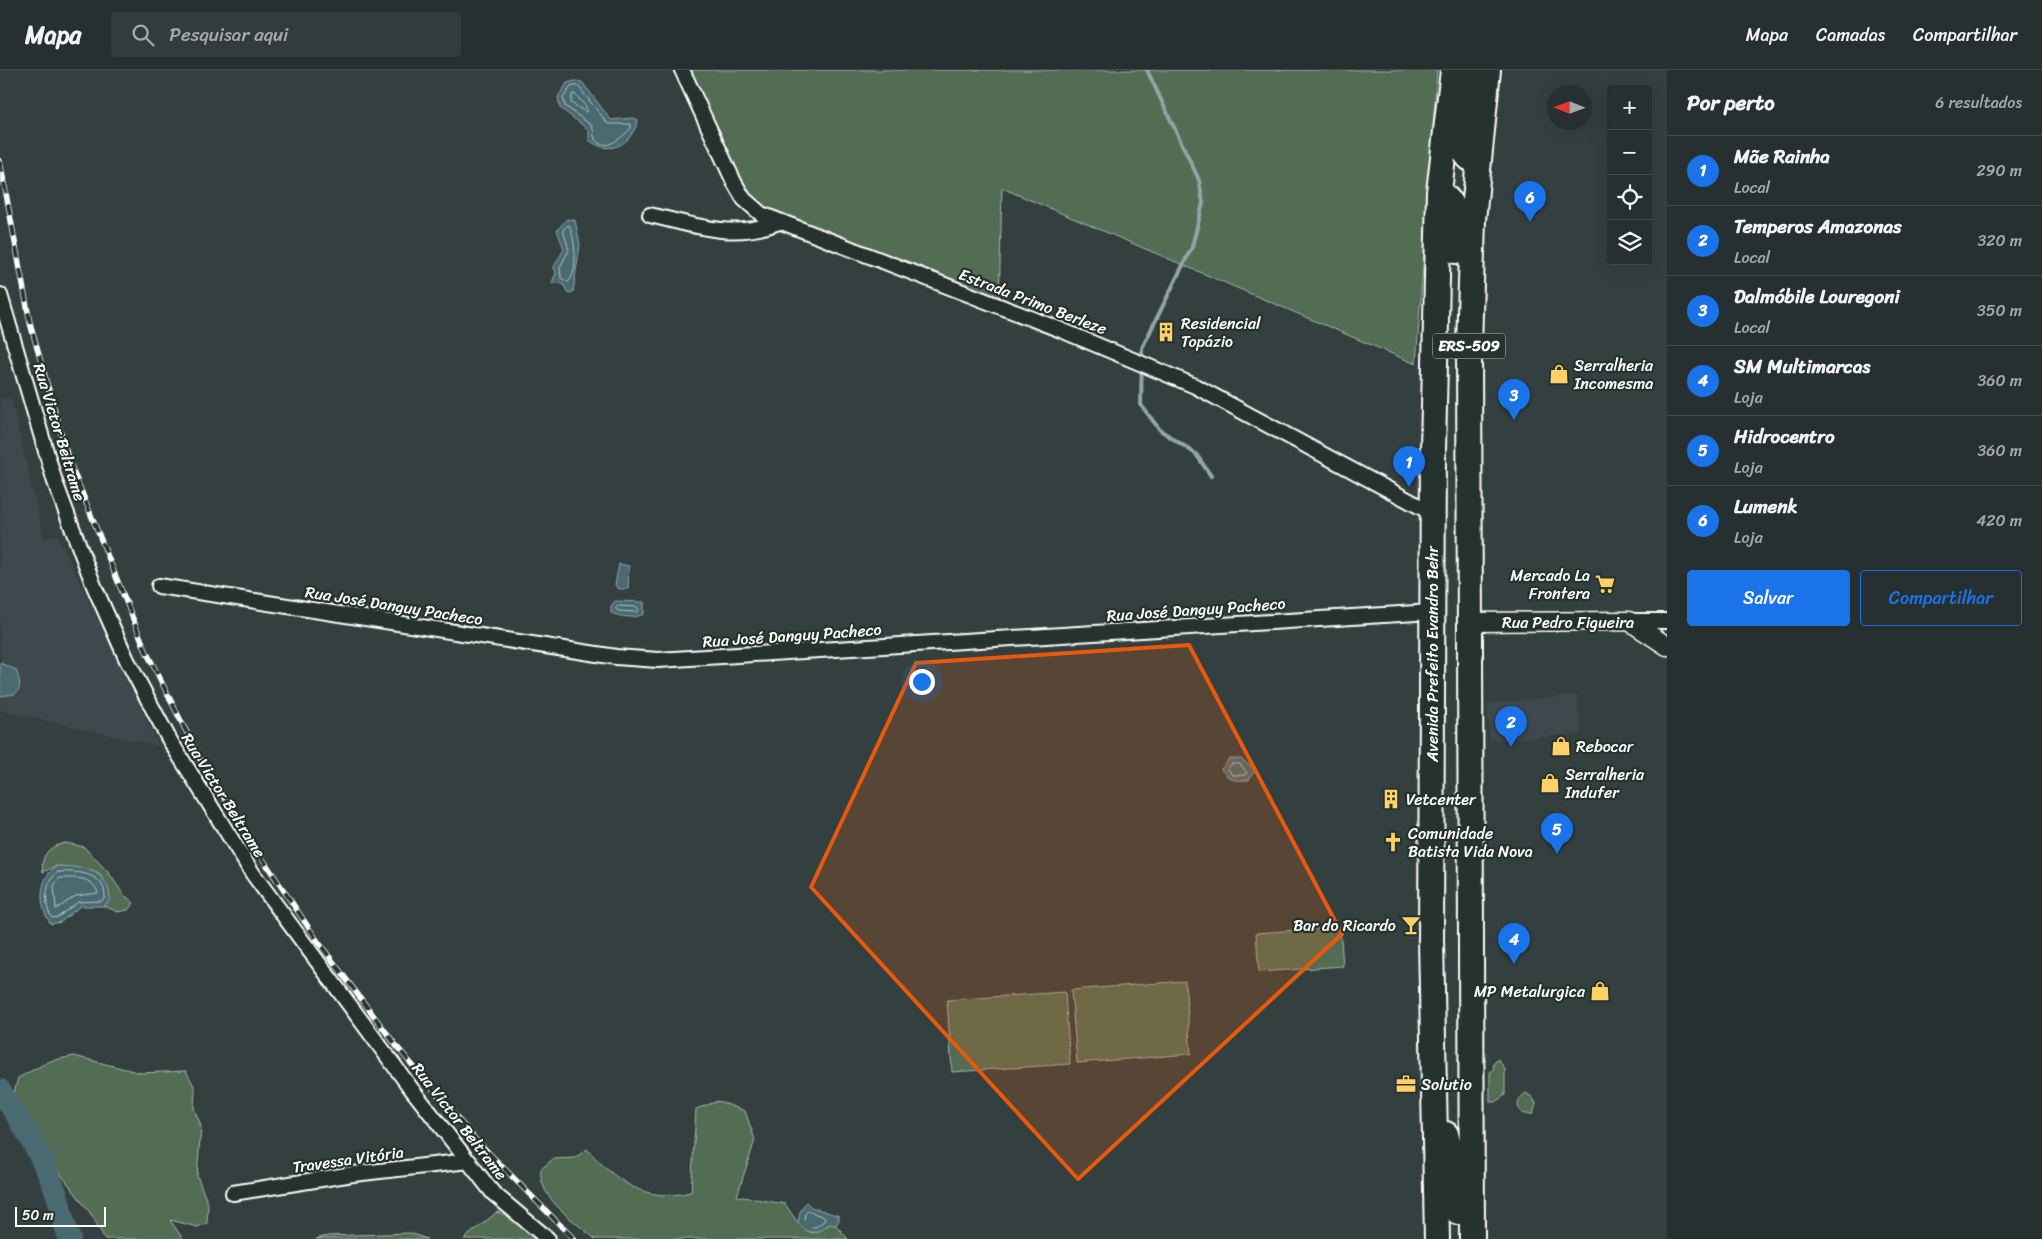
<!DOCTYPE html>
<html lang="pt">
<head>
<meta charset="utf-8">
<style>
  :root { --surface:#273030; --page:#333c3c; --text:#f1f3f6; --muted:#a4a9ab; --line:#434b4c; --accent:#1a73e8 }
  body { margin:0; font-family:Sriracha,sans-serif; background:var(--page); color:var(--text) }
  .controls { position:absolute; right:15px; top:15px; display:grid; overflow:hidden; border-radius:5px; box-shadow:0 5px 20px #0002 }
  .controls button { width:45px; height:45px; display:grid; place-items:center; padding:0; border:0; border-bottom:1px solid var(--line); background:var(--surface); color:var(--text); font:25px sans-serif }
  .compass { position:absolute; left:1547px; top:15px; width:45px; height:45px; border-radius:50%; background:var(--surface); box-shadow:0 5px 20px #0002; rotate:271deg }
  .scale { position:absolute; left:15px; bottom:12px; width:91px; box-sizing:border-box; padding-left:5px; border:2px solid #fff; border-top:0; font-size:14px; line-height:18px; white-space:nowrap; color:#fff; -webkit-text-stroke:4px #26332d; paint-order:stroke }
  .you { position:absolute; left:921px; top:611px; width:18px; height:18px; margin:-12px; border:4px solid #fff; border-radius:50%; background:#1a73e8; box-shadow:0 0 0 8px #1a73e833 }
  .badge { display:grid; place-items:center; width:32px; height:32px; border-radius:50%; background:var(--accent); color:#fff; font-size:16px; font-weight:700 }
  .pin { position:absolute; translate:-50% -41px; filter:drop-shadow(0 1px 2px #0008) }
  .pin::after { content:''; position:absolute; top:26px; width:18px; height:15px; background:inherit; clip-path:polygon(0 0,100% 0,50% 100%) }
  .list { margin:0; padding:0; list-style:none }
  h2 { display:flex; justify-content:space-between; align-items:center; height:65px; margin:0; padding:0 20px; font-size:21px }
  h2 small { font-size:16px; font-weight:400; color:var(--muted) }
  .list li { display:grid; grid-template-columns:32px 1fr auto; gap:15px; align-items:center; box-sizing:border-box; height:70px; padding:0 20px; border-top:1px solid var(--line) }
  .list b { display:block; font-size:19px; white-space:nowrap }
  .list p { margin:0; font-size:16px; white-space:nowrap; color:var(--muted) }
  .list em { font-size:16px; font-style:normal; color:var(--muted) }
  .actions { display:flex; gap:10px; padding:15px 20px }
  .actions a { flex:1; padding:11px 0; border:1px solid var(--accent); border-radius:5px; text-align:center; font-size:18px; color:var(--accent) }
  .actions .main { background:var(--accent); color:#fff }
  .icon { flex:none; width:28px; height:28px; fill:none; stroke:currentColor; stroke-width:2; stroke-linecap:round; stroke-linejoin:round }
  .map { position:relative; flex:none; width:1667px; height:1169px; overflow:hidden }
  header { display:flex; align-items:center; gap:30px; box-sizing:border-box; height:70px; padding:0 25px; background:var(--surface); border-bottom:1px solid var(--line) }
  header strong { font-size:24px }
  nav { display:flex; gap:28px; margin-inline-start:auto; font-size:18px }
  .search { width:350px; height:45px; background:var(--page); display:flex; align-items:center; gap:12px; box-sizing:border-box; padding:0 18px; border-radius:5px; color:var(--muted); font-size:19px }
  main { display:flex }
  aside { flex:1; background:var(--surface) }
  .map>svg:first-child { display:block }
  .built { fill:#3e4a4e }
  .green { fill:#526d54; stroke:#a8b6aa }
  .water { fill:#496b70; stroke:#92a6a9 }
  .lines { fill:none; stroke-linecap:round; stroke-linejoin:round }
  .shore { stroke:#b6c4c6; stroke-width:1 }
  .stream { stroke:#92a6a9; stroke-width:4 }
  .river { stroke:#496b70; stroke-width:22 }
  .minor-casing { stroke:#fff; stroke-width:18 }
  .tertiary-casing { stroke:#fff; stroke-width:21 }
  .trunk-casing { stroke:#fff; stroke-width:28 }
  .minor { stroke:#26332d; stroke-width:14 }
  .tertiary { stroke:#26332d; stroke-width:18 }
  .trunk { stroke:#26332d; stroke-width:24 }
  .rail-casing { stroke:#fff; stroke-width:5.5 }
  .rail { stroke:#26332d; stroke-width:4; stroke-dasharray:11; stroke-linecap:butt }
  .marked { fill:#e8590c; fill-opacity:0.2; stroke:#e8590c; stroke-width:4; stroke-linejoin:round }
  .labels { text-anchor:middle; stroke-width:4.5; stroke-linejoin:round; paint-order:stroke }
  .shield { fill:#26332d; stroke:#bec2c0; stroke-width:1 }
  .shield-label { font-size:15px; font-weight:bold; fill:#fff }
  .street-label { font-size:16px; fill:#fff; stroke:#26332d }
  .poi-label { font-size:16px; fill:#fff; stroke:#26332d; text-anchor:start }
</style>
</head>
<body>
<header>
<strong>Mapa</strong>
<div class="search"><svg class="icon" aria-label="search" viewBox="0 0 24 24"><circle cx="10" cy="10" r="6"/><path d="M15 15l6 6"/></svg>Pesquisar aqui</div>
<nav><a>Mapa</a><a>Camadas</a><a>Compartilhar</a></nav>
</header>
<main>
<div class="map">
<svg width="1667" height="1169" viewBox="0 0 1667 1169">
  <rect width="100%" height="100%" fill="#344040"/>
  <filter id="ink" filterUnits="userSpaceOnUse"><feTurbulence type="fractalNoise" baseFrequency=".02" numOctaves="2"/><feDisplacementMap in="SourceGraphic" scale="10" xChannelSelector="R" yChannelSelector="G"/><feConvolveMatrix kernelMatrix="1 2 1 2 8 2 1 2 1" color-interpolation-filters="sRGB"/></filter>
  <g filter="url(#ink)">
    <path class="built" d="M 0,328 L 11,329 L 44,469 L 57,465 L 159,676 L 0,640 Z
      M 1577,625 L 1581,664 L 1490,670 L 1487,634 Z"/>
    <path class="green" d="M 690,0 L 1437,0 L 1416,294 L 1002,118 L 999,233 L 770,142 L 749,127 Z
      M 66,773 L 84,777 L 109,803 L 123,824 L 134,833 L 128,840 L 118,842 L 104,836 L 110,829 L 101,806 L 93,800 L 57,796 L 43,802 C 40,786 49,775 66,773 Z
      M 1340,857 L 1343,896 L 1259,902 L 1256,863 Z
      M 1185,911 L 1191,984 L 1077,993 L 1071,920 Z
      M 1065,922 L 1070,994 L 952,1002 L 947,930 Z
      M 74,986 L 141,1003 L 186,1001 L 195,1018 L 194,1038 L 201,1056 L 197,1106 L 208,1134 L 207,1153 L 197,1157 L 170,1150 L 183,1169 L 105,1169 L 91,1144 L 60,1103 L 13,1027 L 18,1008 L 50,991 Z
      M 1498,989 L 1505,999 L 1505,1025 L 1496,1032 L 1490,1032 L 1490,1002 L 1493,1000 L 1494,993 Z
      M 1526,1023 L 1532,1027 L 1536,1033 L 1533,1044 L 1524,1044 C 1514,1037 1518,1028 1526,1023 Z
      M 718,1031 L 745,1041 L 755,1070 L 737,1126 L 785,1134 C 792,1143 803,1166 817,1162 C 824,1160 826,1154 834,1153 L 848,1169 L 595,1169 C 576,1152 537,1128 541,1099 L 553,1089 L 575,1088 L 587,1079 C 617,1112 645,1133 691,1122 L 696,1039 Z
      M 497,1142 L 512,1147 L 537,1169 L 464,1169 Z
      M 410,1163 L 427,1169 L 316,1169 L 327,1166 Z"/>
    <path class="water" d="M 575,11 L 582,12 L 611,50 L 633,48 L 638,50 C 632,74 610,87 589,70 L 589,60 L 560,38 L 558,27 L 567,13 Z
      M 567,149 L 575,150 L 580,175 L 573,222 L 568,223 L 563,214 L 552,213 L 556,203 L 554,197 L 564,179 L 557,160 Z
      M 619,494 L 629,496 L 628,519 L 619,519 L 615,515 Z
      M 615,531 L 644,532 L 644,544 C 635,549 621,547 611,543 L 611,536 Z
      M 0,593 L 16,600 C 19,609 23,617 15,624 L 0,626 Z
      M 1229,689 L 1241,689 L 1255,700 L 1249,710 C 1234,711 1230,711 1221,699 Z
      M 57,796 C 81,797 108,798 110,829 L 104,836 L 80,836 L 61,852 L 51,854 C 38,837 38,808 57,796 Z
      M 806,1132 L 811,1137 L 839,1146 L 839,1150 L 836,1155 L 829,1154 C 816,1164 809,1166 798,1152 L 800,1142 Z"/>
    <g class="lines">
      <path class="shore" d="M 578,16 L 608,54 L 631,54 L 631,58 C 624,66 604,84 595,69 C 593,65 594,60 592,56 L 565,36 L 563,28 L 571,17 Z
        M 573,24 L 576,25 L 587,38 L 586,42 L 571,33 Z
        M 569,155 C 575,167 579,203 568,212 L 561,208 L 560,197 L 569,180 L 563,160 Z
        M 618,536 L 637,537 L 639,540 L 637,542 L 618,541 L 616,539 Z
        M 1232,694 L 1240,694 L 1247,703 L 1245,705 L 1232,705 L 1228,699 Z
        M 58,802 C 76,801 106,802 105,828 L 101,831 L 78,832 L 58,847 L 52,848 C 43,836 45,810 58,802 Z
        M 60,808 C 75,808 93,806 98,823 L 76,826 L 56,839 L 54,816 Z
        M 808,1141 L 824,1147 L 825,1150 L 816,1157 L 811,1157 L 804,1150 L 805,1144 Z"/>
      <path class="stream" d="M 1147,0 L 1199,110 L 1203,133 L 1192,177 L 1142,278 L 1141,335 L 1160,360 L 1196,384 L 1211,406"/>
      <path class="river" d="M 0,1020 C 22,1053 43,1087 57,1125 C 62,1139 63,1154 70,1169"/>
      <defs>
        <path id="minor" d="M 682,0 L 734,112 L 744,129 L 761,144 L 1061,260 L 1195,316 L 1432,443
          M 650,145 C 697,156 733,170 779,152
          M 0,225 L 55,412 L 94,516 L 127,590 L 169,669 L 253,804 L 410,1017 L 493,1123 L 548,1169
          M 159,516 L 616,587 L 658,590 L 1432,542
          M 1629,551 L 1667,551
          M 233,1123 L 353,1104 L 469,1091"/>
        <path id="tertiary" d="M 1469,552 L 1629,551 L 1667,576"/>
        <path id="trunk" d="M 1469,4 L 1463,80 L 1469,88 L 1478,90
          M 1439,122 C 1463,138 1457,156 1456,181
          M 1446,1064 L 1455,1105 L 1458,1142
          M 1437,1169 L 1431,869 L 1433,379 L 1439,122 L 1453,0
          M 1472,1169 L 1469,275 L 1473,150 L 1488,0"/>
      </defs>
      <use href="#minor" class="minor-casing"/>
      <use href="#tertiary" class="tertiary-casing"/>
      <use href="#trunk" class="trunk-casing"/>
      <use href="#minor" class="minor"/>
      <use href="#tertiary" class="tertiary"/>
      <use href="#trunk" class="trunk"/>
      <defs>
        <path id="rail" d="M 0,91 L 30,253 L 68,388 L 146,581 L 200,689 L 258,782 L 319,873 L 398,978 L 476,1070 L 574,1169"/>
      </defs>
      <use href="#rail" class="rail-casing"/>
      <use href="#rail" class="rail"/>
    </g>
  </g>
  <path class="marked" d="M 1189,575 L 1342,864 L 1078,1109 L 811,817 L 916,593 Z"/>
  <defs>
    <symbol id="building-bare" viewBox="-9 -9 18 18"><path d="M-4-6H4V6H1V3H-1V6H-4ZM-2.5-4.3h1.7v1.8h-1.7ZM.8-4.3h1.7v1.8H.8ZM-2.5-1h1.7V.8h-1.7ZM.8-1h1.7V.8H.8Z" fill="#ffd166" stroke="#26332d" stroke-width="2.5" paint-order="stroke"/></symbol>
    <symbol id="shop-bare" viewBox="-9 -9 18 18"><path d="M-5-2.5h2.3a2.7 3.5 0 0 1 5.4 0H5L5.5 6h-11ZM-1.5-2.5h3a1.5 2.3 0 0 0-3 0Z" fill="#ffd166" stroke="#26332d" stroke-width="2.5" paint-order="stroke"/></symbol>
    <symbol id="supermarket-bare" viewBox="-9 -9 18 18"><path d="M-6-5.5h2.5l.6 2H6L4.5 2H-2.5L-4.4-4H-6ZM-1.5 3.2a1.3 1.3 0 1 0 .1 0ZM3 3.2a1.3 1.3 0 1 0 .1 0Z" fill="#ffd166" stroke="#26332d" stroke-width="2.5" paint-order="stroke"/></symbol>
    <symbol id="church-bare" viewBox="-9 -9 18 18"><path d="M-1.2-6h2.4v3.5h3.3v2.4h-3.3V6h-2.4V-.1h-3.3v-2.4h3.3Z" fill="#ffd166" stroke="#26332d" stroke-width="2.5" paint-order="stroke"/></symbol>
    <symbol id="bar-bare" viewBox="-9 -9 18 18"><path d="M-6-5H6L.8 .8V4.5H3.5V6h-7V4.5H-.8V.8Z" fill="#ffd166" stroke="#26332d" stroke-width="2.5" paint-order="stroke"/></symbol>
    <symbol id="office-bare" viewBox="-9 -9 18 18"><path d="M-6-3h4V-5.5h4V-3h4V5H-6ZM-1-4.5V-3h2v-1.5ZM-6 0V1H6V0Z" fill="#ffd166" stroke="#26332d" stroke-width="2.5" paint-order="stroke"/></symbol>
  </defs>
  <g fill-rule="evenodd">
    <use href="#building-bare" x="1152" y="248" width="28" height="28"/>
    <use href="#shop-bare" x="1545" y="290" width="28" height="28"/>
    <use href="#supermarket-bare" x="1591" y="500" width="28" height="28"/>
    <use href="#shop-bare" x="1547" y="662" width="28" height="28"/>
    <use href="#shop-bare" x="1536" y="699" width="28" height="28"/>
    <use href="#building-bare" x="1377" y="715" width="28" height="28"/>
    <use href="#church-bare" x="1379" y="758" width="28" height="28"/>
    <use href="#bar-bare" x="1397" y="841" width="28" height="28"/>
    <use href="#shop-bare" x="1586" y="907" width="28" height="28"/>
    <use href="#office-bare" x="1392" y="1000" width="28" height="28"/>
  </g>
  <g class="labels">
    <rect class="shield" x="1433" y="263.5" width="72" height="25" rx="4"/>
    <g class="shield-label">
      <text x="1469" y="281">ERS-509</text>
    </g>
    <g class="street-label">
      <text transform="translate(1033 231) rotate(21)" y="6">Estrada Primo Berleze</text>
      <text transform="translate(60 362) rotate(73)" y="6">Rua Victor Beltrame</text>
      <text transform="translate(394 535) rotate(9)" y="6">Rua José Danguy Pacheco</text>
      <text transform="translate(1196 539) rotate(-4)" y="6">Rua José Danguy Pacheco</text>
      <text x="1568" y="558">Rua Pedro Figueira</text>
      <text transform="translate(792 565) rotate(-4)" y="6">Rua José Danguy Pacheco</text>
      <text transform="translate(1432 584) rotate(-90)" y="6">Avenida Prefeito Evandro Behr</text>
      <text transform="translate(224 725) rotate(58)" y="6">Rua Victor Beltrame</text>
      <text transform="translate(460 1051) rotate(52)" y="6">Rua Victor Beltrame</text>
      <text transform="translate(348 1089) rotate(-8)" y="6">Travessa Vitória</text>
    </g>
    <g class="poi-label">
      <text x="1181" y="259">Residencial<tspan x="1181" dy="18">Topázio</tspan></text>
      <text x="1574" y="301">Serralheria<tspan x="1574" dy="18">Incomesma</tspan></text>
      <text x="1590" y="511" text-anchor="end">Mercado La<tspan x="1590" dy="18">Frontera</tspan></text>
      <text x="1576" y="682">Rebocar</text>
      <text x="1565" y="710">Serralheria<tspan x="1565" dy="18">Indufer</tspan></text>
      <text x="1406" y="735">Vetcenter</text>
      <text x="1408" y="769">Comunidade<tspan x="1408" dy="18">Batista Vida Nova</tspan></text>
      <text x="1396" y="861" text-anchor="end">Bar do Ricardo</text>
      <text x="1585" y="927" text-anchor="end">MP Metalurgica</text>
      <text x="1421" y="1020">Solutio</text>
    </g>
  </g>
</svg>
<div class="controls">
<button>+</button>
<button>−</button>
<button><svg class="icon" aria-label="locate" viewBox="0 0 24 24"><circle cx="12" cy="12" r="6"/><path d="M12 2v4M12 18v4M2 12h4M18 12h4"/></svg></button>
<button><svg class="icon" aria-label="layers" viewBox="0 0 24 24"><path d="M12 4l9 5-9 5-9-5zM3 14l9 5 9-5"/></svg></button>
</div>
<svg class="compass" viewBox="-18 -18 36 36"><path d="M0-13l5 13h-10z" fill="#e53935"/><path d="M0 13l5-13h-10z" fill="#a4a9ab"/></svg>
<div class="scale">50 m</div>
<div class="you"></div>
<div class="pin badge" style="left:1409px;top:417px">1</div>
<div class="pin badge" style="left:1511px;top:677px">2</div>
<div class="pin badge" style="left:1514px;top:350px">3</div>
<div class="pin badge" style="left:1514px;top:894px">4</div>
<div class="pin badge" style="left:1557px;top:784px">5</div>
<div class="pin badge" style="left:1530px;top:152px">6</div>
</div>
<aside>
<h2>Por perto<small>6 resultados</small></h2>
<ul class="list">
<li><span class="badge">1</span><div><b>Mãe Rainha</b><p>Local</p></div><em>290 m</em></li>
<li><span class="badge">2</span><div><b>Temperos Amazonas</b><p>Local</p></div><em>320 m</em></li>
<li><span class="badge">3</span><div><b>Dalmóbile Louregoni</b><p>Local</p></div><em>350 m</em></li>
<li><span class="badge">4</span><div><b>SM Multimarcas</b><p>Loja</p></div><em>360 m</em></li>
<li><span class="badge">5</span><div><b>Hidrocentro</b><p>Loja</p></div><em>360 m</em></li>
<li><span class="badge">6</span><div><b>Lumenk</b><p>Loja</p></div><em>420 m</em></li>
</ul>
<div class="actions"><a class="main">Salvar</a><a>Compartilhar</a></div>
</aside>
</main>
</body>
</html>
